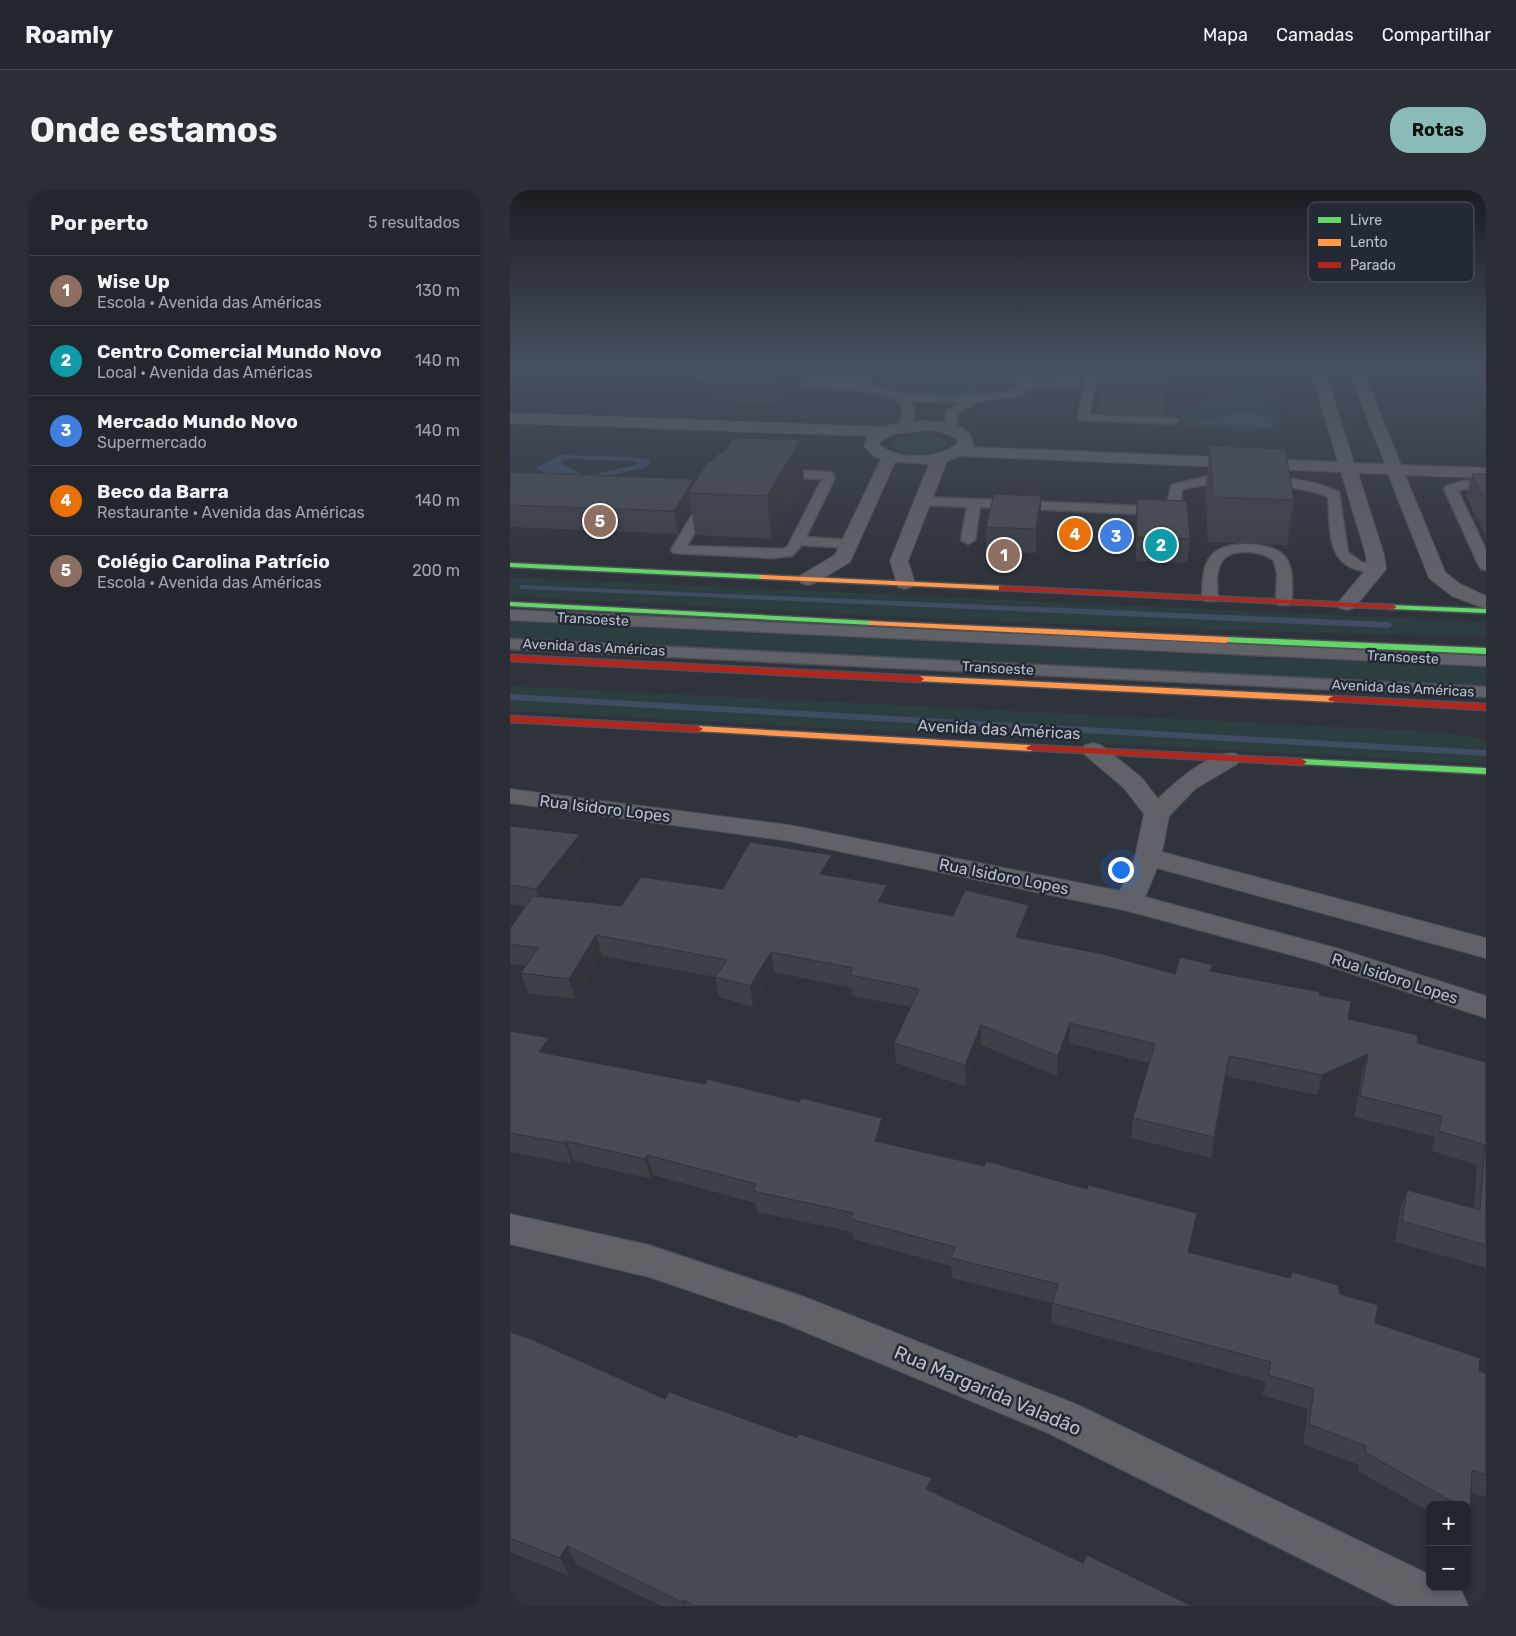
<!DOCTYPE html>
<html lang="pt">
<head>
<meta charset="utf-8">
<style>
  :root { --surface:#23262c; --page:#2b2e34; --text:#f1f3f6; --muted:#a3a5a9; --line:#404348; --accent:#8bbbb9 }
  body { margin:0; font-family:Rubik,sans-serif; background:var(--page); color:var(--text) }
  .controls { position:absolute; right:15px; bottom:15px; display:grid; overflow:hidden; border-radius:10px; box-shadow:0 2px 8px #0003 }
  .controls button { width:45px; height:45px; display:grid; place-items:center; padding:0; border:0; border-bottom:1px solid var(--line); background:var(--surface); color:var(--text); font:25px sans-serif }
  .you { position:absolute; left:610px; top:679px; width:18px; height:18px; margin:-12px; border:4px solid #fff; border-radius:50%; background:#1a73e8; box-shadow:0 0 0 8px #1a73e833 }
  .badge { display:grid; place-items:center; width:32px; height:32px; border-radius:50%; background:var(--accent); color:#fff; font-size:16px; font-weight:700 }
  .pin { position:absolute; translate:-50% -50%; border:2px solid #fff; box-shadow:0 1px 5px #0006 }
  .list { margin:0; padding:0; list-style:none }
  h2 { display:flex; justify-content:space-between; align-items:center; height:65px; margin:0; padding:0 20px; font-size:21px }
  h2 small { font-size:16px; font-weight:400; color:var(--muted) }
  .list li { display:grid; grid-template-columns:32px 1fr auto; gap:15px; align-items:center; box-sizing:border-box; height:70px; padding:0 20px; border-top:1px solid var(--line) }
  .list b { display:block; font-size:19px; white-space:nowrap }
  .list p { margin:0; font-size:16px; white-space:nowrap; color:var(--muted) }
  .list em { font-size:16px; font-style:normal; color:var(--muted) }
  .map { position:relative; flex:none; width:976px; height:1416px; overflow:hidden; border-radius:20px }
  header { display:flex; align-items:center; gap:30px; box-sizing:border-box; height:70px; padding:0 25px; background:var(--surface); border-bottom:1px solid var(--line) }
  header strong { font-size:24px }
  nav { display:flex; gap:28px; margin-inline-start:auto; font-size:18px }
  .intro { display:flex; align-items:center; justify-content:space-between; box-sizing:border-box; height:120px; padding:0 30px }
  h1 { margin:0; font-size:35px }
  .button { padding:12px 22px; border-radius:20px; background:var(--accent); color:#111; font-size:18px; font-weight:700 }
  main { display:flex; gap:30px; padding:0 30px }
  aside { flex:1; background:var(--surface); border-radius:20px; box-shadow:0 2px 8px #0003 }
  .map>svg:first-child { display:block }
  .green { fill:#2d3e41 }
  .water { fill:#404c63; fill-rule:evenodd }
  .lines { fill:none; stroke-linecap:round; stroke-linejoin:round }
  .stream { fill:#404c63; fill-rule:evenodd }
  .lane-casing { stroke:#4b4e54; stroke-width:3 }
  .street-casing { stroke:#4b4e54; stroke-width:2 }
  .fast-casing { stroke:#4d5057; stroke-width:3 }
  .slow-casing { stroke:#4d5057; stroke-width:3 }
  .jam-casing { stroke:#4d5057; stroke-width:3 }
  .lane { fill:#606268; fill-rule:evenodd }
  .street { fill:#606268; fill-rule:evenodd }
  .fast { fill:#63d668; fill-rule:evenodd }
  .slow { fill:#ff974d; fill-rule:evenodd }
  .jam { fill:#b3261e; fill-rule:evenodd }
  .wall { fill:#3d4047 }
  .shaded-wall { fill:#323439 }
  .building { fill:#474b52; stroke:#323439 }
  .labels { text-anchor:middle; stroke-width:5; stroke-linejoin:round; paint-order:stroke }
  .far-street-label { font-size:14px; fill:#bbc0ca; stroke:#232a36 }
  .street-label { font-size:16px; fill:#bbc0ca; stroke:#232a36 }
  .near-street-label { font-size:19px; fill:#bbc0ca; stroke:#232a36 }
  .key { fill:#232a36; stroke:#515762; stroke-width:1 }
  .key-label { font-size:14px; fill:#bbc0ca }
</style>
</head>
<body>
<header>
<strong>Roamly</strong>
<nav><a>Mapa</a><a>Camadas</a><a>Compartilhar</a></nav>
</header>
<div class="intro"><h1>Onde estamos</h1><a class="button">Rotas</a></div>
<main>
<aside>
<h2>Por perto<small>5 resultados</small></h2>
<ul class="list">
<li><span class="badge" style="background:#8d6e63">1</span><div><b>Wise Up</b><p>Escola · Avenida das Américas</p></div><em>130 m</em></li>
<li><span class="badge" style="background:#0f9aa8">2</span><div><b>Centro Comercial Mundo Novo</b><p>Local · Avenida das Américas</p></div><em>140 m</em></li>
<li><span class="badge" style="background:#3f7fe0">3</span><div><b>Mercado Mundo Novo</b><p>Supermercado</p></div><em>140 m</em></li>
<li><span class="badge" style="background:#e8710a">4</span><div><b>Beco da Barra</b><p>Restaurante · Avenida das Américas</p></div><em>140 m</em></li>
<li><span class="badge" style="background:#8d6e63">5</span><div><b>Colégio Carolina Patrício</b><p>Escola · Avenida das Américas</p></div><em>200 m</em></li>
</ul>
</aside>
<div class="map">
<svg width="976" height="1416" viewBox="0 0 976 1416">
  <rect width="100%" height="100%" fill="#2f333b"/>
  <path class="green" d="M 85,178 L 171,178 L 96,192 L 90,190 L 69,192 Z
    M 371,178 L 508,178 L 504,195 L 498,202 C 475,208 381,207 362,195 Z
    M 735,199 L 772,210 L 757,215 L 774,218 L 769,240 L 672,238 L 669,217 Z
    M 409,243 L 431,247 L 436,253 C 426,267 390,268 380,254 L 385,248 Z
    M 0,387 L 976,432 L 976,447 L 710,440 L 429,429 L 0,406 Z
    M 0,432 L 976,478 L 976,498 L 0,452 Z
    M 0,496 L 933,542 L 976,550 L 976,574 L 0,521 Z"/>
  <path class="water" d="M 422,178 L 442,178 C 450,189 458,189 469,195 L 468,198 L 411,195 L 417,191 L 440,188 L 440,182 Z
    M 739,221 L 761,228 L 762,237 L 687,234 L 689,230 C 706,226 722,226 739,221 Z
    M 53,265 L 121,267 L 139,270 L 139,274 L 134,278 L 92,287 L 62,288 L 56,283 L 39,284 L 25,279 L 46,267 ZM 57,269 L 124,271 L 128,273 L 126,275 L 75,286 L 52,274 L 51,271 Z"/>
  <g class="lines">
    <path class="stream" d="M 10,395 L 879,432 L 883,435 L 879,438 L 13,399 L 10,399 Z
      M 0,504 L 976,560 L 976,566 L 0,510 Z"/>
    <defs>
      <path id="lane" d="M 197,178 L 215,178 L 223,184 C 214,195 199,194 186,188 L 185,186 L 188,181 ZM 200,184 L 211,184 L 204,186 L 196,185 Z
        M 355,178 L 366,178 L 357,195 C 405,210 457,209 505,200 L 511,178 L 521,178 L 520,182 L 565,184 L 570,187 L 569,196 L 564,199 L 517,198 L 514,205 L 466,212 L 448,223 L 446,239 L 440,243 L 434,239 L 437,221 L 449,213 L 399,211 L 405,218 L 401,236 L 395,240 L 389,236 L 393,218 L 386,209 L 350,200 L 295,198 L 290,195 L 297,185 L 306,183 L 352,185 ZM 519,188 L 559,190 L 559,193 L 518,192 ZM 306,189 L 349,191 L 347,194 L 303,192 Z
        M 577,178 L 587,178 L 580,225 L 663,228 L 669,231 L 663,234 L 570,230 L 568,228 Z
        M 219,277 L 322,282 L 325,288 L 296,347 L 339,350 L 344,351 L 346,354 L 344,357 L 339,358 L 292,355 L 282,366 L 262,368 L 163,363 L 161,360 L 206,284 L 208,281 ZM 221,285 L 312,289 L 278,356 L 273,359 L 177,356 L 217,287 Z
        M 698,286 C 740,285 790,284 829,302 L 838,362 L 851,372 L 872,376 L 874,379 L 872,382 C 865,384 856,382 849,380 C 815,372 821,336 818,307 C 787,293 703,288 672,300 C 670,315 672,321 656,325 L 470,317 L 465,350 L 458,354 L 451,350 L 457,317 L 413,315 L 406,311 L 413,307 L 654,317 L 657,316 L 661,295 Z
        M 953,291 L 976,292 L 976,300 L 954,299 L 948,301 L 976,360 L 976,380 L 971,379 L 969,376 L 934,299 L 936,296 Z
        M 737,354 C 768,356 783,363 782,396 C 782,402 783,410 779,415 L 769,415 L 766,412 L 767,384 L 764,371 C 752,360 719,357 711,373 C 705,384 707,397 708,408 L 705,411 L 695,411 L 692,408 C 693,372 696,355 737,354 Z
        M 0,420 L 976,466 L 976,476 L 0,430 Z
        M 0,449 L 976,497 L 976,507 L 0,459 Z"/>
      <path id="street" d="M 800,178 L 814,178 L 844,273 L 875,274 L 838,178 L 852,178 L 891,275 L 976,278 L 976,288 L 895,285 L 935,382 L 950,394 L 976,406 L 976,419 L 942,406 L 919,388 L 878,284 L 848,283 L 874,365 L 876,379 L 844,418 L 837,420 L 830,418 L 827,414 L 857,378 L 856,365 L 831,282 L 450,266 L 437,271 L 398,371 L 405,393 L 402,397 L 395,399 L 388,397 L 380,371 L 419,274 L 385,272 L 340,372 L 305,393 L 298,395 L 291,393 L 288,389 L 291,385 L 325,365 L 371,269 L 364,266 L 354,256 L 358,246 L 0,233 L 0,223 L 373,237 C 394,230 442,226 459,243 C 461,246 462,251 464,254 L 462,257 L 828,272 ZM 418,240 L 432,242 L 446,248 L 448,253 C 429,269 389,271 370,255 L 371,251 L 384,244 Z
        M 583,553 L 591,555 L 632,588 L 648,609 C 665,592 703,558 727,564 L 731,569 L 727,574 L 685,599 L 659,626 L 652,662 L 976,748 L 976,768 L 647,678 L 635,707 L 826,758 L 976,806 L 976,828 L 807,772 L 618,721 L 279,651 L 0,613 L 0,599 L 279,635 L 610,701 L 625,667 L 634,624 L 614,598 L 575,565 L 571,560 L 575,555 Z
        M 0,1024 L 139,1055 L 292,1106 L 568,1215 L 920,1385 L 920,1397 L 946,1397 L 951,1400 L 958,1416 L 886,1416 L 538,1243 L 271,1132 L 139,1087 L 0,1054 Z"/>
      <path id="fast" d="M 0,373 L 253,385 L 257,387 L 253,389 L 0,377 Z
        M 0,412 L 362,431 L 366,433 L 362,435 L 0,416 Z
        M 880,415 L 976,419 L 976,423 L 883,419 L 880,419 Z
        M 716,447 L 976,458 L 976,464 L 713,452 L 713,448 Z
        M 792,569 L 976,578 L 976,584 L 789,574 L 787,572 L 789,570 Z"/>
      <path id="slow" d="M 250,385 L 492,396 L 496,398 L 492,400 L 253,389 L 249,387 Z
        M 359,431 L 716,447 L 720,450 L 716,453 L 362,435 L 359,435 Z
        M 410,486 L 823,506 L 828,509 L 823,512 L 407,491 L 407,487 Z
        M 188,536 L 521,555 L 526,558 L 521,561 L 185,541 L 185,537 Z"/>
      <path id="jam" d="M 489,396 L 883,415 L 887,417 L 883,419 L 492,400 L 489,400 Z
        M 0,465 L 410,486 L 414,489 L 410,492 L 0,471 Z
        M 823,506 L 976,514 L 976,520 L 820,511 L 818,509 Z
        M 0,526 L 188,536 L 193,539 L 188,542 L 0,532 Z
        M 521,555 L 792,569 L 797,572 L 792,575 L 518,560 L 516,558 Z"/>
    </defs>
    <use href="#lane" class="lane-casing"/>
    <use href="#street" class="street-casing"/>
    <use href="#fast" class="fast-casing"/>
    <use href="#slow" class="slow-casing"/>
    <use href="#jam" class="jam-casing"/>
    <use href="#lane" class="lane"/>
    <use href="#street" class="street"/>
    <use href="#fast" class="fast"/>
    <use href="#slow" class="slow"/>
    <use href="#jam" class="jam"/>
  </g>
  <path class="wall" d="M 200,178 L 283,178 L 286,205 L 267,213 L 205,211 Z
    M 589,185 L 658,187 L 655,226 L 587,223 Z
    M 290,250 L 294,291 L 262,349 L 185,345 L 182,322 L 168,344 L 0,337 L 0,282 L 185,293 L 203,271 L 213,263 Z
    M 700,256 L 784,310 L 777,355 L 698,352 L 695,299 Z
    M 962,284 L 976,284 L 976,347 L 956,306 Z
    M 627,309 L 680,349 L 677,373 L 626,371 L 626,332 Z
    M 531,328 L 526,363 L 476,361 L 476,337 Z
    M 0,636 L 75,664 L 40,708 L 111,716 L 213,699 L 322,665 L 324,685 L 323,686 L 379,714 L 443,726 L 519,735 L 513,749 L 665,784 L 702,782 L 809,805 L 838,829 L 907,853 L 976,872 L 976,1078 L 885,1052 L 890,1020 L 897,1000 L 964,1018 L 967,975 L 922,961 L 925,947 L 844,927 L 852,884 L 807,905 L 716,886 L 701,968 L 621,948 L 623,928 L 639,873 L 559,853 L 547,886 L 471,855 L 455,896 L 386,873 L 384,853 L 401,817 L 342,806 L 342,798 L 264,782 L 243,817 L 209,807 L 205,787 L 92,766 L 65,809 L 18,803 L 11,783 L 16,776 L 0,774 L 0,738 L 16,716 L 0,714 Z
    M 0,841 L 39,848 L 44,865 L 374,949 L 373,953 L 687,1023 L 679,1062 L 830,1104 L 865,1133 L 969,1181 L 976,1184 L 976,1307 L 961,1302 L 960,1321 L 957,1325 L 957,1315 L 920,1315 L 920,1322 L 848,1281 L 849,1275 L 793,1254 L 798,1219 L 752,1205 L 756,1192 L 541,1133 L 542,1113 L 442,1088 L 441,1076 L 343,1049 L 342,1042 L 247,1022 L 245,1013 L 143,985 L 141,989 L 64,971 L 62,974 L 0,962 Z
    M 0,1142 L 155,1209 L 422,1288 L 423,1302 L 573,1373 L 682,1416 L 151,1416 L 66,1374 L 59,1386 L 0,1362 Z"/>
  <path class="shaded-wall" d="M 0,178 L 26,178 L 0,201 Z
    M 264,178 L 283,178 L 286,205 L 267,213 Z
    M 290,250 L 294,291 L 262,349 L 257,306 Z
    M 184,289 L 186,303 L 178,303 L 182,322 L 168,344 L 164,321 Z
    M 531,306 L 531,328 L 526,363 L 526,339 Z
    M 70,644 L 75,664 L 32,719 L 26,699 Z
    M 322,665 L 324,685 L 313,704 L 310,684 Z
    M 377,695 L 379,715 L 368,712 Z
    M 519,715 L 519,735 L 506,768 L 506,747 Z
    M 86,745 L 92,766 L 65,809 L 59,789 Z
    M 261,762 L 264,782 L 243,817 L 240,796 Z
    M 560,833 L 559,853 L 547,886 L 548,866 Z
    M 471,835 L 471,855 L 455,896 L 455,875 Z
    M 39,848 L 45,869 L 29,862 Z
    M 858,864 L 852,884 L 807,905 L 812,885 Z
    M 372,928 L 374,949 L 367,972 L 365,951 Z
    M 56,951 L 64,971 L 62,974 L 55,953 Z
    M 137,965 L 143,985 L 141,989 L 135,969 Z
    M 687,1023 L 684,1043 L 675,1082 L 678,1062 Z
    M 422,1288 L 424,1307 L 416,1299 Z
    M 57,1356 L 66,1374 L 59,1386 L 50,1368 Z
    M 173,1410 L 175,1416 L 173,1416 L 172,1412 Z"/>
  <path class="building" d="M 590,178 L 658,178 L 658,187 L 589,185 Z
    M 224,248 L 290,250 L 257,306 L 178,303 L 198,271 L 203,271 L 209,263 L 213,263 Z
    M 700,256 L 775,259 L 784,310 L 703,307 Z
    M 0,282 L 184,289 L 164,321 L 0,315 Z
    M 962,284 L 976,284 L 976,312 Z
    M 484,304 L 531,306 L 526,339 L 476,337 Z
    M 627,309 L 677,311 L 680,349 L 627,347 Z
    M 0,636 L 70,644 L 26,699 L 0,695 Z
    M 240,652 L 322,665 L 310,684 L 377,695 L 368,712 L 443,726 L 455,700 L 519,715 L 506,747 L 593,764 L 665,784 L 670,767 L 703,775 L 700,781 L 810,802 L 809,805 L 841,811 L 838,829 L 908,845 L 907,853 L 976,872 L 976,1055 L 892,1031 L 897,1000 L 970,1020 L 975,955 L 929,941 L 932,926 L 850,906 L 858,864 L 812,885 L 719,866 L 704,947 L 623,928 L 645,854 L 560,833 L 548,866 L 471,835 L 455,875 L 384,853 L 409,799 L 340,785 L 343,778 L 261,762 L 240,796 L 205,787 L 217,770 L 86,745 L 59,789 L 11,783 L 28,758 L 0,754 L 0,738 L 23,706 L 111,716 L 131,687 L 213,699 Z
    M 0,841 L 39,848 L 29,862 L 195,894 L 197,889 L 289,912 L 291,908 L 372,928 L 365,951 L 474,976 L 476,971 L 577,999 L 578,995 L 687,1023 L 678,1062 L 780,1088 L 782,1082 L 828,1095 L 830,1104 L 868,1115 L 865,1133 L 970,1168 L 969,1181 L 976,1184 L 976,1285 L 962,1280 L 960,1321 L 957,1320 L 957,1315 L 948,1315 L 855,1262 L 856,1256 L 799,1234 L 804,1199 L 758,1185 L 761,1172 L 542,1113 L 548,1094 L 441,1068 L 445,1057 L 340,1029 L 343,1023 L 243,1001 L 246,994 L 137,965 L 135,969 L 56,951 L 55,953 L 0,943 Z
    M 0,1142 L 23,1150 L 155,1209 L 159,1202 L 287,1248 L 289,1244 L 422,1288 L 416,1299 L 573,1373 L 577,1365 L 682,1416 L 185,1416 L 173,1410 L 172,1412 L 57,1356 L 50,1368 L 0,1348 Z"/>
  <linearGradient id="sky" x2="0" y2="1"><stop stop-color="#1a1c20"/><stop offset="0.47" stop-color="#475060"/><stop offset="1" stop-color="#475060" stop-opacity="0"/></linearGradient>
  <rect width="976" height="377" fill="url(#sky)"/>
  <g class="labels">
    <g class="far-street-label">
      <text transform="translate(83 429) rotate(3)" y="5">Transoeste</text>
      <text transform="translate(84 457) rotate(3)" y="5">Avenida das Américas</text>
      <text transform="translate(893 467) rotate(3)" y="5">Transoeste</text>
      <text transform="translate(488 478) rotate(3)" y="5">Transoeste</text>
      <text transform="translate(893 498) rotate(3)" y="5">Avenida das Américas</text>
    </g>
    <g class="street-label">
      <text transform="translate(489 539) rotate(3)" y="6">Avenida das Américas</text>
      <text transform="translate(95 618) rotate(7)" y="6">Rua Isidoro Lopes</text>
      <text transform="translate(494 686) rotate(11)" y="6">Rua Isidoro Lopes</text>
      <text transform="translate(885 788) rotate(18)" y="6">Rua Isidoro Lopes</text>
    </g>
    <g class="near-street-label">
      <text transform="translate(478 1200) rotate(23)" y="7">Rua Margarida Valadão</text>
    </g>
  </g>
  <rect x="798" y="12" width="166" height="80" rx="8" class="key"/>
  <rect x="808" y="27" width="23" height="6" fill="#63d668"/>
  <rect x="808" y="49" width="23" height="7" fill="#ff974d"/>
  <rect x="808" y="72" width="23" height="6" fill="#b3261e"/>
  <g class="key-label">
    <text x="840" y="35">Livre</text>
    <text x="840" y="57">Lento</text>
    <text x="840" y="80">Parado</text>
  </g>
</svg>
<div class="controls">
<button>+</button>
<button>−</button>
</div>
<div class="you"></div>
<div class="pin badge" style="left:494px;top:365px;background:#8d6e63">1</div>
<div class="pin badge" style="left:651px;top:355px;background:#0f9aa8">2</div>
<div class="pin badge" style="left:606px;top:346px;background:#3f7fe0">3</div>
<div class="pin badge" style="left:565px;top:344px;background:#e8710a">4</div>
<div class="pin badge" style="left:90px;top:331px;background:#8d6e63">5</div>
</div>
</main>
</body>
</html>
